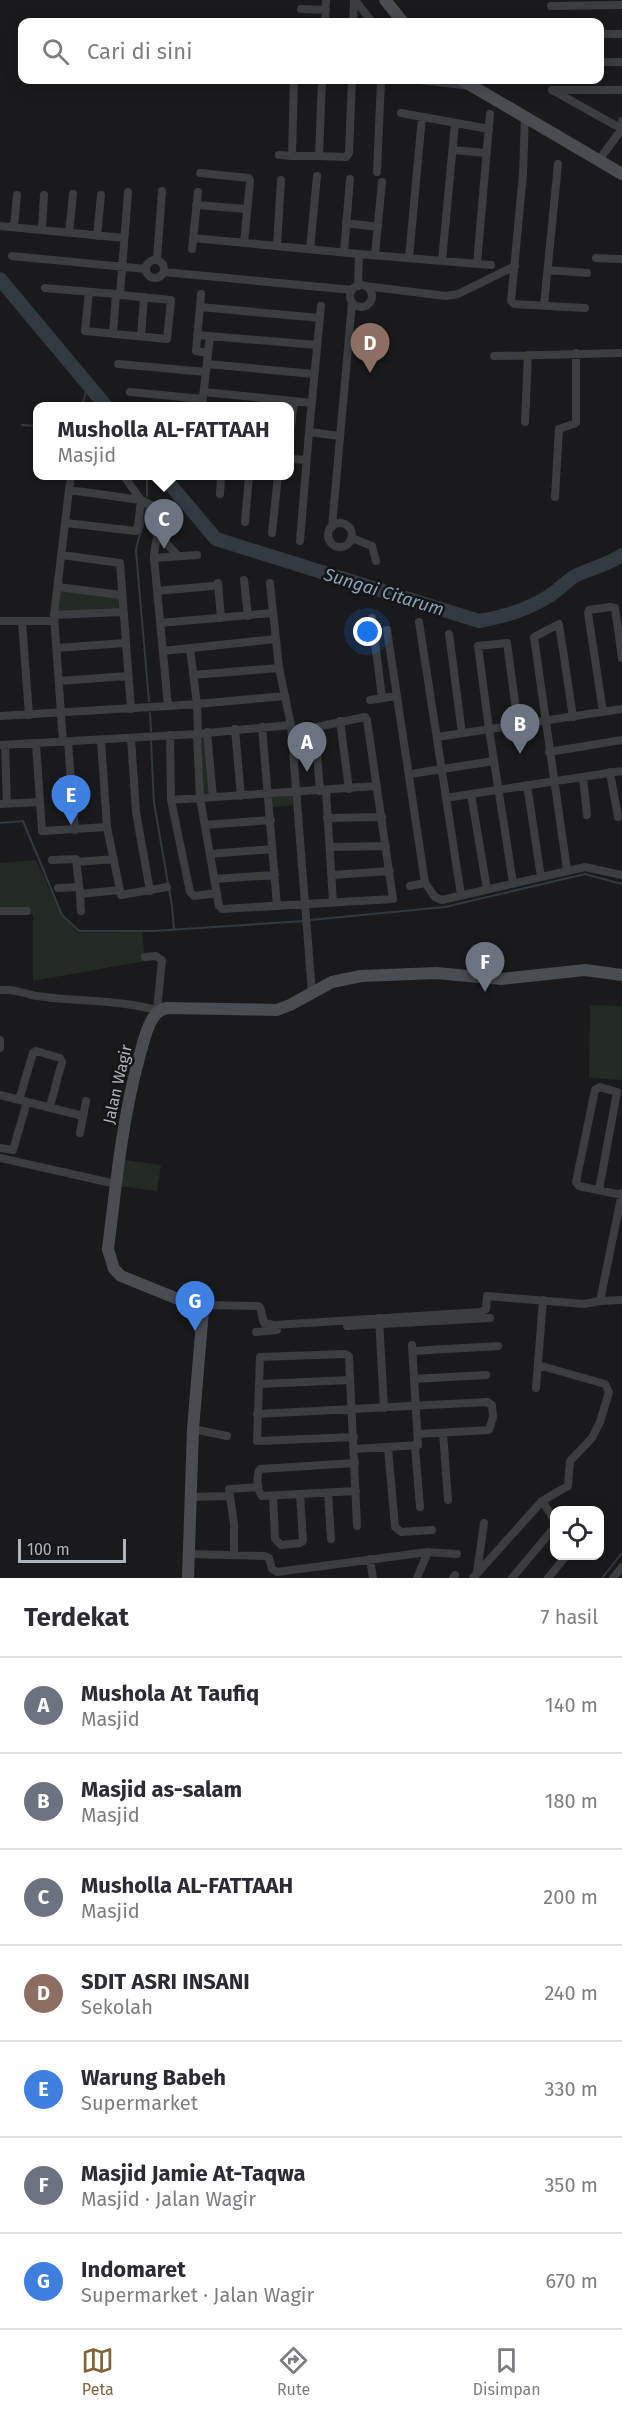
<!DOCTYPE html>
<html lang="id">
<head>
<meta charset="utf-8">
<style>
  :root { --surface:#fff; --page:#f2f2f3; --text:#2b2b33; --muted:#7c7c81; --line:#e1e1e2; --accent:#82633a }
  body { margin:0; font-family:"Fira Sans",sans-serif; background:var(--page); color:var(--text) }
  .controls { position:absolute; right:18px; bottom:18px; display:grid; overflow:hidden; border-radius:12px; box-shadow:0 3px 15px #0003 }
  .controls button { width:54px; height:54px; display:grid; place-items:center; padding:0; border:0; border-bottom:2px solid var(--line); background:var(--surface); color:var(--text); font:30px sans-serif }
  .scale { position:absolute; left:18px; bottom:15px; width:108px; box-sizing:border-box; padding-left:6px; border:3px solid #adb3bb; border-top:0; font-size:16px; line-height:21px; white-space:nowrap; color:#adb3bb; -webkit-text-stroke:4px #151518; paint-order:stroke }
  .you { position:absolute; left:368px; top:632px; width:21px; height:21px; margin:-15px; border:4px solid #fff; border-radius:50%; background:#1a73e8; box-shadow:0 0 0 9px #1a73e833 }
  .badge { display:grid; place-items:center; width:39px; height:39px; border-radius:50%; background:var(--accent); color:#fff; font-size:20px; font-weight:700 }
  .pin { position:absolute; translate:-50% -50px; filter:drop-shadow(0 2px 3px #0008) }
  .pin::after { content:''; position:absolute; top:32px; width:21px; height:18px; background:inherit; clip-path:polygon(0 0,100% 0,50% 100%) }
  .popup { position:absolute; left:33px; top:402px; width:261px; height:78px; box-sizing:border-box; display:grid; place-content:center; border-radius:12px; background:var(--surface); filter:drop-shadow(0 2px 4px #0005); font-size:20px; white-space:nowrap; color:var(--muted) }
  .popup b { font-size:22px; color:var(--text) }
  .popup::after { content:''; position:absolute; left:50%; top:100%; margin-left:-12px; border:12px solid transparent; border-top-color:var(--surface) }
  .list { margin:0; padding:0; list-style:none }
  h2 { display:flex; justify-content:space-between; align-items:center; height:78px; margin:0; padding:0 24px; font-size:26px }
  h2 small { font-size:20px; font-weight:400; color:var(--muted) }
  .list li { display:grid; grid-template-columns:39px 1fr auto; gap:18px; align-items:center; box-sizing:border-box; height:96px; padding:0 24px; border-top:2px solid var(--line) }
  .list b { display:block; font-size:22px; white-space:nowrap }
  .list p { margin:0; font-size:20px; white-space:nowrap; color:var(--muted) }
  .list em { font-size:20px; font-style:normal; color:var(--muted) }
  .icon { flex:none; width:33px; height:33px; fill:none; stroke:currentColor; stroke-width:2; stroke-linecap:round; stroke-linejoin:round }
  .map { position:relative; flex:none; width:622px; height:1578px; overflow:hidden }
  .search { position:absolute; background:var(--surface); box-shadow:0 3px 15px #0003; left:18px; right:18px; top:18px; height:66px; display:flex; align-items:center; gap:15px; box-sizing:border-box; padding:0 21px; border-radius:12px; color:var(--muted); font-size:22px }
  .sheet { height:750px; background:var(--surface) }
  nav { display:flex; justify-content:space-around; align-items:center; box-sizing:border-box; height:84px; border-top:2px solid var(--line); background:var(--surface); font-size:16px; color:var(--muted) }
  nav a { display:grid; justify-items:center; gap:3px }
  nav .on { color:var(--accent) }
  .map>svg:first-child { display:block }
  .green { fill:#222a23 }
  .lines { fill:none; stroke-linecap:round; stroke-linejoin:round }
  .stream { stroke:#303a40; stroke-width:2 }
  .river { stroke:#303a40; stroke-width:14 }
  .street { stroke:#3b3d41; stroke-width:8 }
  .secondary { stroke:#494c51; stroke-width:12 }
  .labels { text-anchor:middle; stroke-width:5; stroke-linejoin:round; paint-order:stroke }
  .street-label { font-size:16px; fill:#adb3bb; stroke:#151518 }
  .water-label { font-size:18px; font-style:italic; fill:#86a2b5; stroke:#151518 }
</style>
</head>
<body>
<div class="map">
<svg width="622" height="1578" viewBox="0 0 622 1578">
  <rect width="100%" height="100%" fill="#1a1a1c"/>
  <path class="green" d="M 58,587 L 121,595 L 123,612 L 54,615 Z
    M 207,732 L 213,797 L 200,798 L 197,734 Z
    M 292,795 L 293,805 L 272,807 L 271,797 Z
    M 36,860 L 62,915 L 78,933 L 142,932 L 145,961 L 33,981 L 33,914 L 0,914 L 0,863 Z
    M 590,1005 L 622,1006 L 622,1080 L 589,1078 Z
    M 124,1160 L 161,1165 L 157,1191 L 120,1186 Z"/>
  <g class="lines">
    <path class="stream" d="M 82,406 L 88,385
      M 22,425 L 38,426
      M 147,496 L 147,476
      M 146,508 C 145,527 138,534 136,551 L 149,701
      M 150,713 L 151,731
      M 151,742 L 154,803 L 172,906 L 174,929
      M 0,823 L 23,821 L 62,915 L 79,931 L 153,931 L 304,921
      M 310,920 L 445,907 L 585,874 L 622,884
      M 602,1578 L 622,1553"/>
    <path class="river" d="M 0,279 L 106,406
      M 163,476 L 216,539 L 479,621 C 503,617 529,609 549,596 C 559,590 566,581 575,576 C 591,568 607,565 622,555"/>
    <path class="street" d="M 355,0 L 372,22
      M 551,6 L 622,5
      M 301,9 L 326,10
      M 325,22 L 326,0
      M 353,22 L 354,0
      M 600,34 L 622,34
      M 600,62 L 622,62
      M 294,80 L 292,156 L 319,156
      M 322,80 L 319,156 L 346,157 L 349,153 L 352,80
      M 420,80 L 470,86
      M 552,90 L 622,129
      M 552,90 L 622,90
      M 401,113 L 489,129
      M 525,116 L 523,174 L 511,301 L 514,304 L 585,308
      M 453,150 L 486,153
      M 279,155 L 292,156
      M 599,160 L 622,129 L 622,121
      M 377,172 L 381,80
      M 200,173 L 249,178 L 250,181 L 244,243
      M 196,205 L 247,209
      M 346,223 L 378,227
      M 0,226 L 124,238
      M 14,227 L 17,195
      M 42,230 L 44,195
      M 69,233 L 73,194
      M 97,236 L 101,195
      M 193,238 L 359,254
      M 277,246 L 281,180
      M 192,249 L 198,192
      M 310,249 L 317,176
      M 344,252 L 350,179
      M 375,255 L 382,182
      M 12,256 L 146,269
      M 409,258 L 422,117
      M 596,258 L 622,259
      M 157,260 L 162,191
      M146 269a9 9 0 1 1 18 0a9 9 0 1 1-18 0Z
      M 442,261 L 455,123
      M 477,264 L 490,114
      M 548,270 L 587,273
      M 164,272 L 352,290
      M350 296a11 11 0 1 1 22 0a11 11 0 1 1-22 0Z
      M 358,286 L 359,254 L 491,265
      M 365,286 L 446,296 L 458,294 L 515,266
      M 45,288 L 116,294 L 120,295 L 171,300 L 167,339 L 85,331 L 89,292
      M 201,294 L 196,351 L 208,353
      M 120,295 L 128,192
      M 544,305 L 558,164
      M 200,307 L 320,318
      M 113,334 L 116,294
      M 197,335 L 317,345
      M 141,336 L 144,297
      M 494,356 L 622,353
      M 118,364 L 206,372
      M 207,364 L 314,374
      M 130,392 L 203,399
      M 204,392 L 312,403
      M 202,406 L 210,336
      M 525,422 L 528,355
      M 309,432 L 321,306
      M 290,434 L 294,401
      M 290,459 L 306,460
      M 69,490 L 71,476
      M 220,494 L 221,476
      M 555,497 L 559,429 L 576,423 L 576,353
      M 245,522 L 249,476
      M 66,523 L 136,531 L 138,526 L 141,500 L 124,476
      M328 535a12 12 0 1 1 24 0a12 12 0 1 1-24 0Z
      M 332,527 L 352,303
      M 272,533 L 278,476
      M 158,534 L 178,556
      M 352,538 L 372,546 L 376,561
      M 300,541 L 309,432 L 340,436
      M 62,555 L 120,563 L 131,709
      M 154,558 L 197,555
      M 244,580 L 248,616
      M 218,583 L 221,618
      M 58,587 L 121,595
      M 157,591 L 212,586
      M 54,615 L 123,612
      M 372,618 L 382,698
      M 0,621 L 54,621
      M 22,622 L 29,715
      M 419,622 L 461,895
      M 160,623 L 272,613
      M 387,630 L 425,883 L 435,897 L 442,900 L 585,867 L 622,875
      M 449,634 L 462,733
      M 57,648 L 125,643
      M 190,649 L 197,704 L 285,696
      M 163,651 L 276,639
      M 193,675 L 279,668
      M 59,681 L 128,676
      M 370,700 L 397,696
      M 603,712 L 588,613 L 589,610 L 610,607 L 615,608 L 622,658
      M 0,716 L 168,706
      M 340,721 L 349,789
      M 291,725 L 312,993
      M 262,727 L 277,906
      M 235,729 L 241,796
      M 207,732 L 213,797
      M 197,734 L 200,798 L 219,906 L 222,909 L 393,899 L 367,720 L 365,717 L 317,727 L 315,730 L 320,791
      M 170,735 L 171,800 L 190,892 L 194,896 L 217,893
      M 437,737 L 622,709
      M 131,738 L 136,812 L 150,891
      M 63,742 L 54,615 L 69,490 L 141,500 C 175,514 154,530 154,558 L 168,706 L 197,704 L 198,734
      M 68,742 L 75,830
      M 36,744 L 42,831 L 107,827 L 101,740
      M 0,745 L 197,734 L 291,725 L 279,668 L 270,583
      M 5,745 L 7,804
      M 549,752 L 622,740
      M 610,772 L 618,817
      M 410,774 L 494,761
      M 583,777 L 587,815
      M 527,785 L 541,877
      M 326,791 L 333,902
      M 471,794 L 622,771
      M 446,798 L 471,794 L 487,889
      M 171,800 L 377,786
      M 0,804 L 40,802
      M 327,818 L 382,817
      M 205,825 L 271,820
      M 107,827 L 121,895 L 167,887
      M 330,847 L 386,846
      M 210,854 L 272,849
      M 52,860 L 76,859 L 80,894 L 119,890
      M 77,862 L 114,859
      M 567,870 L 534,637 L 559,624 L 573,717
      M 331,875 L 390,871
      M 214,879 L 275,875
      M 513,883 L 489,729 L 478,646 L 507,643 L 518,725
      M 410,886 L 425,883
      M 58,888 L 79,887
      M 80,894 L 81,911
      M 0,911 L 27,911
      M 145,957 L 156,956 L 162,960 L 157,1010
      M 0,990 C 14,988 24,994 37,996 C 78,1002 120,999 160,1011
      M 0,1040 L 0,1048
      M 0,1095 L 83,1116
      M 19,1100 L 33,1053 L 36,1051 L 60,1058 L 62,1062 L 50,1106
      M 80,1133 L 86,1101
      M 0,1148 L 13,1150 L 27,1102
      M 0,1158 L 116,1184
      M 599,1190 L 617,1092 L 600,1087 L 595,1090 L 576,1182 L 579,1186 L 622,1195
      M 600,1301 L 622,1193
      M 201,1305 L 258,1306 L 260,1307 L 264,1323 L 274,1325 L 481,1312 L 486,1309 L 487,1296 L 584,1304 L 600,1301 L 622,1300
      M 379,1318 L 384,1408
      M 347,1326 L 490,1318
      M 256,1332 L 277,1330
      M 413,1351 L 498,1346
      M 414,1379 L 486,1375
      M 259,1384 L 350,1380
      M 536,1388 L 543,1300
      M 257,1414 L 487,1402 L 492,1405 L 493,1417 L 489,1430 L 418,1434
      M 193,1429 L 227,1436
      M 443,1433 L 448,1500
      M 354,1437 L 257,1441 L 260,1357 L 345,1354 L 349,1356 L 357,1526
      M 415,1446 L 420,1507
      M 388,1448 L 395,1527 L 401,1532 L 432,1530
      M 355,1449 L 418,1445 L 412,1345
      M 355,1463 L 260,1469 C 256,1475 257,1491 262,1496 L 356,1491
      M 328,1493 L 331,1539
      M 273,1496 L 275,1539 L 281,1545 L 300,1543 L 303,1541 L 300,1495
      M 191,1497 L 229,1496
      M 542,1501 L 554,1519
      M 428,1552 L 457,1554
      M 191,1554 L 265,1556 L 269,1558 L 272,1569 L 277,1572 L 428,1552 L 417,1578
      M 234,1555 L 234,1524 L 229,1489 L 258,1487
      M 370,1559 L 373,1578
      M 477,1572 L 484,1523
      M 453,1578 L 455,1575
      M 473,1578 L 542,1501 L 568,1486 L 570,1461 L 592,1438 L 600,1422 L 609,1392 L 605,1384 L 538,1365
      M 512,1578 L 554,1528
      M 548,1578 L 566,1556
      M 613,1578 L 622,1567"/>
    <path class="secondary" d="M 385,0 L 403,22
      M 462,80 L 622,174
      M 188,1578 L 193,1429 L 203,1310 L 201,1305 L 178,1299 L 121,1276 L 114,1269 L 108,1249 C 116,1185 122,1120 139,1058 C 143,1045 145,1030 153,1018 C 156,1013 161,1009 167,1008 L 277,1010 L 290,1005 L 332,982 L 361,976 L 436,973 L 501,979 L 585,970 L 622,975"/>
  </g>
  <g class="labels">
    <g class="street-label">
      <text transform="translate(117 1084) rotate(-77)" y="6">Jalan Wagir</text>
    </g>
    <g class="water-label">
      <text transform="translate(384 592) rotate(17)" y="6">Sungai Citarum</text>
    </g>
  </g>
</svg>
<div class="controls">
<button><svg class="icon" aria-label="locate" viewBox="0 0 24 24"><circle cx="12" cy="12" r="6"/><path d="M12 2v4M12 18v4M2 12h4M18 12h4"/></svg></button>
</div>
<div class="scale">100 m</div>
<div class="you"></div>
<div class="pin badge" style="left:307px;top:772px;background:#6b7280">A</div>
<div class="pin badge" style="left:520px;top:754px;background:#6b7280">B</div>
<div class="pin badge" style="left:164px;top:549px;background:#6b7280">C</div>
<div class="popup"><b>Musholla AL-FATTAAH</b>Masjid</div>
<div class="pin badge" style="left:370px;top:373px;background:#8d6e63">D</div>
<div class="pin badge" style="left:71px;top:825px;background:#3f7fe0">E</div>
<div class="pin badge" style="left:485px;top:992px;background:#6b7280">F</div>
<div class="pin badge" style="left:195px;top:1331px;background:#3f7fe0">G</div>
<div class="search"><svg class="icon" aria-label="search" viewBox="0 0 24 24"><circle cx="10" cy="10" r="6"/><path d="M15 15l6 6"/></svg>Cari di sini</div>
</div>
<section class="sheet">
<h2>Terdekat<small>7 hasil</small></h2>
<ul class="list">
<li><span class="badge" style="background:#6b7280">A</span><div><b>Mushola At Taufiq</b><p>Masjid</p></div><em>140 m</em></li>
<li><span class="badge" style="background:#6b7280">B</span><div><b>Masjid as-salam</b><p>Masjid</p></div><em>180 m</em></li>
<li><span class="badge" style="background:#6b7280">C</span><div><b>Musholla AL-FATTAAH</b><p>Masjid</p></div><em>200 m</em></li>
<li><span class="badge" style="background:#8d6e63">D</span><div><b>SDIT ASRI INSANI</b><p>Sekolah</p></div><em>240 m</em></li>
<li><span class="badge" style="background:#3f7fe0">E</span><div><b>Warung Babeh</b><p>Supermarket</p></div><em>330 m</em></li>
<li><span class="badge" style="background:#6b7280">F</span><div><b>Masjid Jamie At-Taqwa</b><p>Masjid · Jalan Wagir</p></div><em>350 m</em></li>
<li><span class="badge" style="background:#3f7fe0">G</span><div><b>Indomaret</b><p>Supermarket · Jalan Wagir</p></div><em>670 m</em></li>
</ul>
</section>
<nav>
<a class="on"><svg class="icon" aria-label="map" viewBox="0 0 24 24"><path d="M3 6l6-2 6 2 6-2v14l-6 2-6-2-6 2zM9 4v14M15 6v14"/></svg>Peta</a>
<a><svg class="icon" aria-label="directions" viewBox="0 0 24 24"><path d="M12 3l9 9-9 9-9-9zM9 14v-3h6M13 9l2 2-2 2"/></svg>Rute</a>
<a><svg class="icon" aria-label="saved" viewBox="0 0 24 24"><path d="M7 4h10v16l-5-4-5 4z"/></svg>Disimpan</a>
</nav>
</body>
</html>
